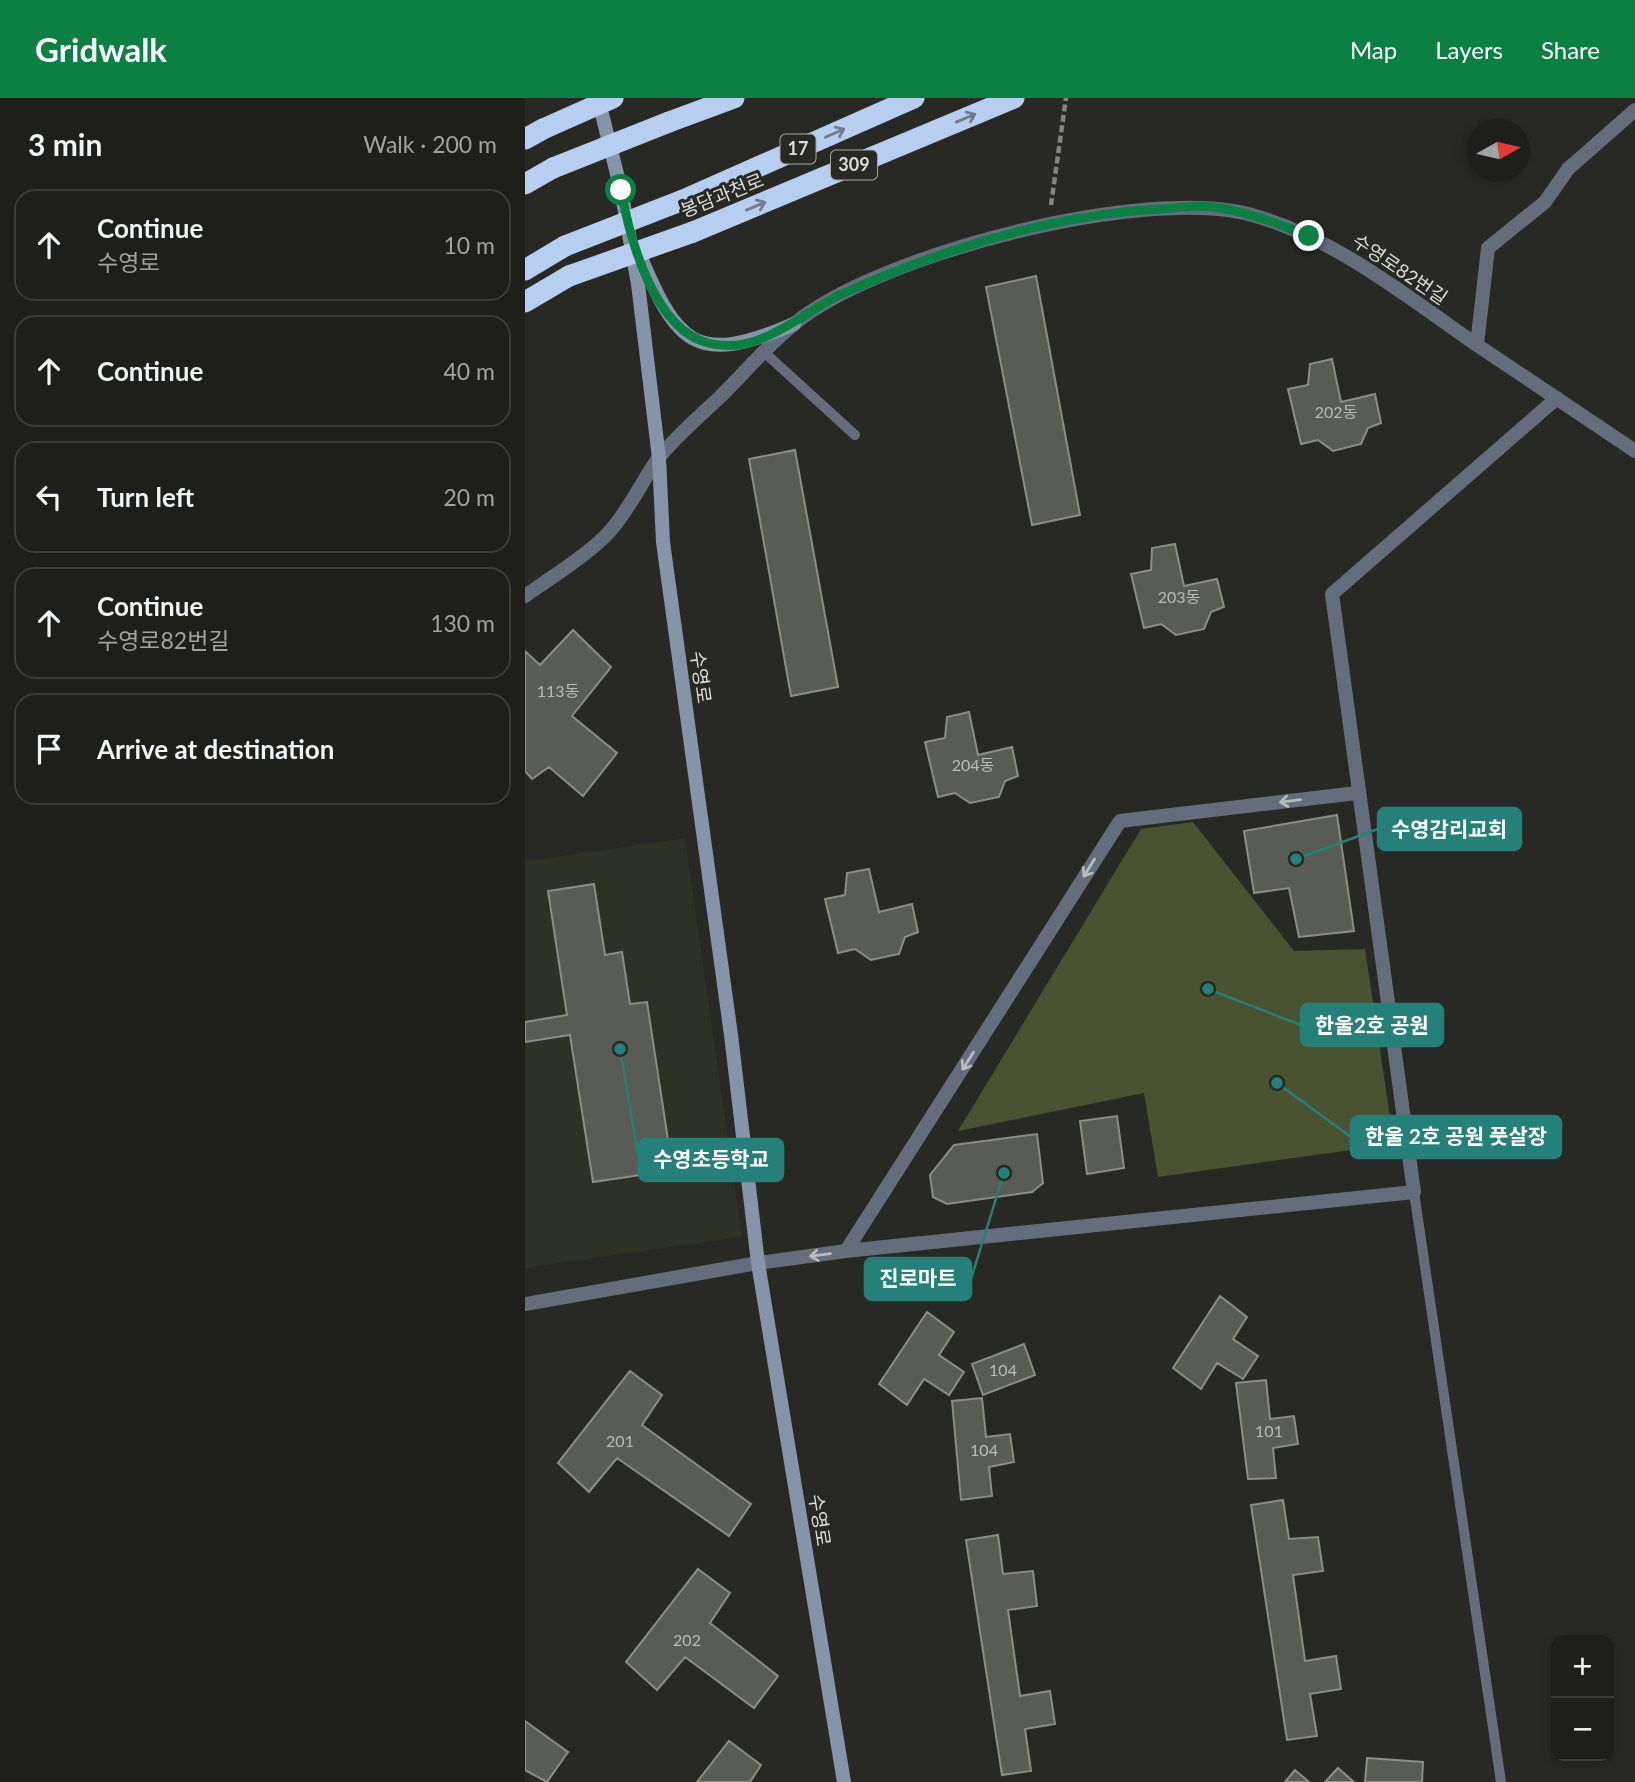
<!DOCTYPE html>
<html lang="en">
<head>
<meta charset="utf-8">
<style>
  :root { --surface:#1e1f1b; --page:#262724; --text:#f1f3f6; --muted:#a1a2a3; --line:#3c3d3a; --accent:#0b8043 }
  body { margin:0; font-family:Lato,"Noto Sans KR",sans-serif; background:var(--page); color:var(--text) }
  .controls { position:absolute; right:21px; bottom:21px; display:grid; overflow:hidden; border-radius:14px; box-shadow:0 4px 10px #0003 }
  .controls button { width:63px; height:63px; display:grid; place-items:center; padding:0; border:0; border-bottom:2px solid var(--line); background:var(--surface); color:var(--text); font:35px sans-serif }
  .compass { position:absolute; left:942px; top:21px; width:63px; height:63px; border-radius:50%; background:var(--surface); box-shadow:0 4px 10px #0003; rotate:82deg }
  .stop { position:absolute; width:21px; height:21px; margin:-16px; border:5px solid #0b8043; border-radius:50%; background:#fff }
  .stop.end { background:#0b8043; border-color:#fff; box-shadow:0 2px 7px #0008 }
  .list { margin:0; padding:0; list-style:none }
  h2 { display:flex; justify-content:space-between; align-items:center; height:91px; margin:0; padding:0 28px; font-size:30px }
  h2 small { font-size:23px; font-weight:400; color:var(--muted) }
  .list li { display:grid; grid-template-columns:46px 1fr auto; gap:21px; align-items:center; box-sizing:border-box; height:112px; margin:0 14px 14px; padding:0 14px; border:2px solid var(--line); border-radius:21px }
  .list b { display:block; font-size:26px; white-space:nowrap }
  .list p { margin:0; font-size:23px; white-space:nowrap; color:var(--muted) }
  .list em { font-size:23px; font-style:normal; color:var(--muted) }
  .icon { flex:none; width:38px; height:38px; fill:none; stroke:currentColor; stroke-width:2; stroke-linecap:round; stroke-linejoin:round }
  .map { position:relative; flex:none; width:1110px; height:1684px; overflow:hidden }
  header { display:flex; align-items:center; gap:42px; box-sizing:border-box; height:98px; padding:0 35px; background:var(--accent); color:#fff }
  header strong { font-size:33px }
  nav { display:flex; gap:38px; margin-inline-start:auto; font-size:24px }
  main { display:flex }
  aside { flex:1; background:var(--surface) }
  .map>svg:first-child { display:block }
  .built { fill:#2e3126 }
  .green { fill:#4a5331 }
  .building { fill:#595b55; stroke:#8b8d86; stroke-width:2 }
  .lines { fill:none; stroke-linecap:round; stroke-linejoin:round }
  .path { stroke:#83847f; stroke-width:4.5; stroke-dasharray:7 3.5; stroke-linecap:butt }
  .lane { stroke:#646d7b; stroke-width:10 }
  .street { stroke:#646d7b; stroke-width:14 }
  .secondary { stroke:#8694aa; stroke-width:14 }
  .highway { stroke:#b7cef0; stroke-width:21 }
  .highway-bridge { stroke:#b7cef0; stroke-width:21 }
  .oneway { stroke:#707c8a }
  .oneway2 { stroke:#b8bbbd }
  .route { stroke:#0b8043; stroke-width:9 }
  .labels { text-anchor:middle; stroke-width:6; stroke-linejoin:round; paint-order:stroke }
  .number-label { font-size:16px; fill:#bbbcb8 }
  .shield { fill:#282924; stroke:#a6a7a3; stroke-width:2 }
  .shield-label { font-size:18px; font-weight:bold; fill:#dcddd9 }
  .street-label { font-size:19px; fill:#dcddd9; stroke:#282924 }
  .leader { fill:none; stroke:#248079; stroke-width:2.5 }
  .callout-dot { fill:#248079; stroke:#282924; stroke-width:2.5 }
  .callout { fill:#248079; stroke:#248079; stroke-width:2.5 }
  .callout-label { font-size:21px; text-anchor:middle; font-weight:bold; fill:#fff }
</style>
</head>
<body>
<header>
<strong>Gridwalk</strong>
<nav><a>Map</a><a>Layers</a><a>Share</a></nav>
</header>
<main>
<aside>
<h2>3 min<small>Walk · 200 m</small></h2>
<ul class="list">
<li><svg class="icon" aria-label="ahead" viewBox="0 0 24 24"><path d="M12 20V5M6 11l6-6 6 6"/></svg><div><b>Continue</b><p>수영로</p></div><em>10 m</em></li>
<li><svg class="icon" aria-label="ahead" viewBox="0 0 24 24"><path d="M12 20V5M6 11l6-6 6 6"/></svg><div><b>Continue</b></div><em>40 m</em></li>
<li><svg class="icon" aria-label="left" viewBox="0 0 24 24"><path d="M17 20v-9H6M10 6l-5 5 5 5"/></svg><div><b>Turn left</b></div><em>20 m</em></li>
<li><svg class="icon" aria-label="ahead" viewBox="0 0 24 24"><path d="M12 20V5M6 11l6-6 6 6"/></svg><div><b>Continue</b><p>수영로82번길</p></div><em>130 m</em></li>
<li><svg class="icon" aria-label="arrive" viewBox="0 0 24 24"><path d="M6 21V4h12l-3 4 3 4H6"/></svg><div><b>Arrive at destination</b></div></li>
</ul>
</aside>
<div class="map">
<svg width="1110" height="1684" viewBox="0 0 1110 1684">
  <rect width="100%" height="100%" fill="#282924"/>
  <path class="built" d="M 160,740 L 217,1139 L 0,1170 L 0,763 Z"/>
  <path class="green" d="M 668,724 L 769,853 L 840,851 L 869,1046 L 633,1079 L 619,995 L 433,1033 L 616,731 Z"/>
  <path class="building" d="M 511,178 L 555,417 L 507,427 L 461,189 Z
    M 807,261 L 816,304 L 850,296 L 856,325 L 843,330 L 836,346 L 808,353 L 793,342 L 776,346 L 763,291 L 783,287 L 785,266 Z
    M 270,352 L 313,589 L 266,598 L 224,361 Z
    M 650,446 L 659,488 L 692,481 L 699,509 L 686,514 L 679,531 L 651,537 L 636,526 L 619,530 L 606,476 L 626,472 L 627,450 Z
    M 48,532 L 86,569 L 47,618 L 92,655 L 58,698 L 24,669 L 7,681 L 0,673 L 0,553 L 15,567 Z
    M 444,614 L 453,657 L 487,649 L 493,678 L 480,683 L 474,699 L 445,705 L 430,695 L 413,699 L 400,644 L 420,640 L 422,619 Z
    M 812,717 L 829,833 L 774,839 L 764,790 L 729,795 L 719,733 Z
    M 344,771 L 354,814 L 387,806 L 393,834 L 380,839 L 374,856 L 346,862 L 330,851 L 313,855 L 300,801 L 320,797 L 322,775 Z
    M 69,786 L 80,857 L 97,854 L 105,906 L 122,904 L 143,1042 L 138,1043 L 143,1073 L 68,1084 L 45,937 L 0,944 L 0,924 L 42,917 L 23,793 Z
    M 592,1018 L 599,1070 L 562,1076 L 555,1023 Z
    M 512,1036 L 518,1085 L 507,1094 L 422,1106 L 408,1099 L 405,1077 L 429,1047 Z
    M 695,1198 L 722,1219 L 708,1241 L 733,1258 L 718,1281 L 692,1265 L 676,1291 L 648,1270 Z
    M 402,1214 L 429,1234 L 414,1257 L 439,1274 L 424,1297 L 399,1281 L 382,1307 L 354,1286 Z
    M 499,1246 L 510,1277 L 458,1297 L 447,1266 Z
    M 105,1273 L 137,1297 L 117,1327 L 226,1406 L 204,1438 L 92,1360 L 64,1394 L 33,1365 Z
    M 741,1282 L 745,1321 L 769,1318 L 773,1346 L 748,1350 L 751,1380 L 723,1381 L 711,1285 Z
    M 457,1300 L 461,1339 L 485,1336 L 489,1364 L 464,1369 L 467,1398 L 436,1402 L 427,1303 Z
    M 758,1402 L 764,1441 L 793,1439 L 798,1473 L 768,1477 L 780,1563 L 811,1558 L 816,1591 L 785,1596 L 792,1638 L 762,1642 L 726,1407 Z
    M 473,1437 L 478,1476 L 508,1473 L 512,1508 L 483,1512 L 495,1598 L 525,1593 L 530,1626 L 500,1631 L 506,1673 L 477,1677 L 441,1442 Z
    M 173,1471 L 205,1495 L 185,1525 L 253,1578 L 229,1610 L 160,1559 L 132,1592 L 101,1564 Z
    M 0,1623 L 43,1654 L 22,1684 L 0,1672 Z
    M 204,1643 L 236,1667 L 225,1684 L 172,1684 Z
    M 842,1660 L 898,1664 L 897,1684 L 840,1684 Z
    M 813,1670 L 829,1684 L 800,1684 Z
    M 770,1672 L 784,1684 L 760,1684 Z"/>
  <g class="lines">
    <path class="path" d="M 526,107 L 541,0"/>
    <path class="lane" d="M 240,255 L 330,337
      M 889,1094 L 976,1684"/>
    <path class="street" d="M 952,247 L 1110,353
      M 0,498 C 24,481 67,454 85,433 C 104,412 116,385 132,362 C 150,339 175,318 196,298 C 220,274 243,247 269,226 C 353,156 622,87 727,117 C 812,141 881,198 952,247 L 963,150 L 1020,104 L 1043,71 L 1110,12
      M 321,1153 L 889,1094 L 807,496 L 1032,300
      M 0,1206 L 233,1165 L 321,1153 L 595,723 L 832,695"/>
    <path class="secondary" d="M 73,0 L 96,92 L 113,186 L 134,360 L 138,444 L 206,937 L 233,1165 L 319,1684
      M 113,153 C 152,246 169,269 269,226"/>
    <path class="highway" d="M 144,24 L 209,0
      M 0,41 L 18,31
      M 0,86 L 28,70
      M 158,102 L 389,0
      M 168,134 L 489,0
      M 0,172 L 40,148
      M 0,204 L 44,178"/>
    <path class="highway-bridge" d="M 18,31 L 88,0
      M 28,70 L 144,24
      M 40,148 L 158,102
      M 44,178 L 168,134"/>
  </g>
  <defs><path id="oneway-shaft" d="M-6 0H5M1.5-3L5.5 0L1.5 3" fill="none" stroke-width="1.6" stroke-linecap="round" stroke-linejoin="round" transform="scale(1.75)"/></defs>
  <g class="oneway">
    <use href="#oneway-shaft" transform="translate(441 20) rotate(-23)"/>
    <use href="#oneway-shaft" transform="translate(310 35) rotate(-24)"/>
    <use href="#oneway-shaft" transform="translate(231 108) rotate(-23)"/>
  </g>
  <g class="oneway2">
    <use href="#oneway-shaft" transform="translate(765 703) rotate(173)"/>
    <use href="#oneway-shaft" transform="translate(564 770) rotate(122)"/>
    <use href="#oneway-shaft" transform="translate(443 963) rotate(122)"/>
    <use href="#oneway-shaft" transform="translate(295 1157) rotate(172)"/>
  </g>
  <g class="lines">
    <path class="route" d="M 96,92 C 105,142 129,231 183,245 C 235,259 276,214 319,195 C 418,151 526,117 635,111 C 652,110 671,107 688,109 C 721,113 753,126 784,138"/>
  </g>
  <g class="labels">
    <g class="number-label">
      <text x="811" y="320">202동</text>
      <text x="654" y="505">203동</text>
      <text x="33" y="599">113동</text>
      <text x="448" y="673">204동</text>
      <text x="478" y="1278">104</text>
      <text x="744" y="1339">101</text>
      <text x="95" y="1349">201</text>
      <text x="459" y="1358">104</text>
      <text x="162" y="1548">202</text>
    </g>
    <g class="shield">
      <rect x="255.5" y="36.5" width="35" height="29" rx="5"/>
      <rect x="306" y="52.5" width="46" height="29" rx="5"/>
    </g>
    <g class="shield-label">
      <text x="273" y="57">17</text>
      <text x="329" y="73">309</text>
    </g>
    <g class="street-label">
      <text transform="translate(197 97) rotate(-22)" y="7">봉담과천로</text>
      <text transform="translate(875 171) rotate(34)" y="7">수영로82번길</text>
      <text transform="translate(176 579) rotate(82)" y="7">수영로</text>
      <text transform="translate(295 1422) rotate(81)" y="7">수영로</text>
    </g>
  </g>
  <path class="leader" d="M771 761L853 731M683 891L776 927M752 985L826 1039M95 951L114 1062M479 1075L446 1181"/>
  <g class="callout-dot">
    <circle cx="771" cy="761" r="7"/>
    <circle cx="683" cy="891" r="7"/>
    <circle cx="752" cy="985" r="7"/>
    <circle cx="95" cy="951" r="7"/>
    <circle cx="479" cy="1075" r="7"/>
  </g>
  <g class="callout">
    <rect x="853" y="710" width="143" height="42" rx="7"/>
    <rect x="776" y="906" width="142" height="42" rx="7"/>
    <rect x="826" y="1018" width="210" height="42" rx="7"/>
    <rect x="114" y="1041" width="144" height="42" rx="7"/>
    <rect x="340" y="1160" width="106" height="42" rx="7"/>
  </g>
  <g class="callout-label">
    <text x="924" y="739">수영감리교회</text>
    <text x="847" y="935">한울2호 공원</text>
    <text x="931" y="1046">한울 2호 공원 풋살장</text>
    <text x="186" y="1069">수영초등학교</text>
    <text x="393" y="1188">진로마트</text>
  </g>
</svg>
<div class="controls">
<button>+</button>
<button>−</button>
</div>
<svg class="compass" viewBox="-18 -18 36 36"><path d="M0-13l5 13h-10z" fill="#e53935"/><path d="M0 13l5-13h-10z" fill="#a1a2a3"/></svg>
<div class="stop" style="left:96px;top:92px"></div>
<div class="stop end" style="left:784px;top:138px"></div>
</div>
</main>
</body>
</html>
